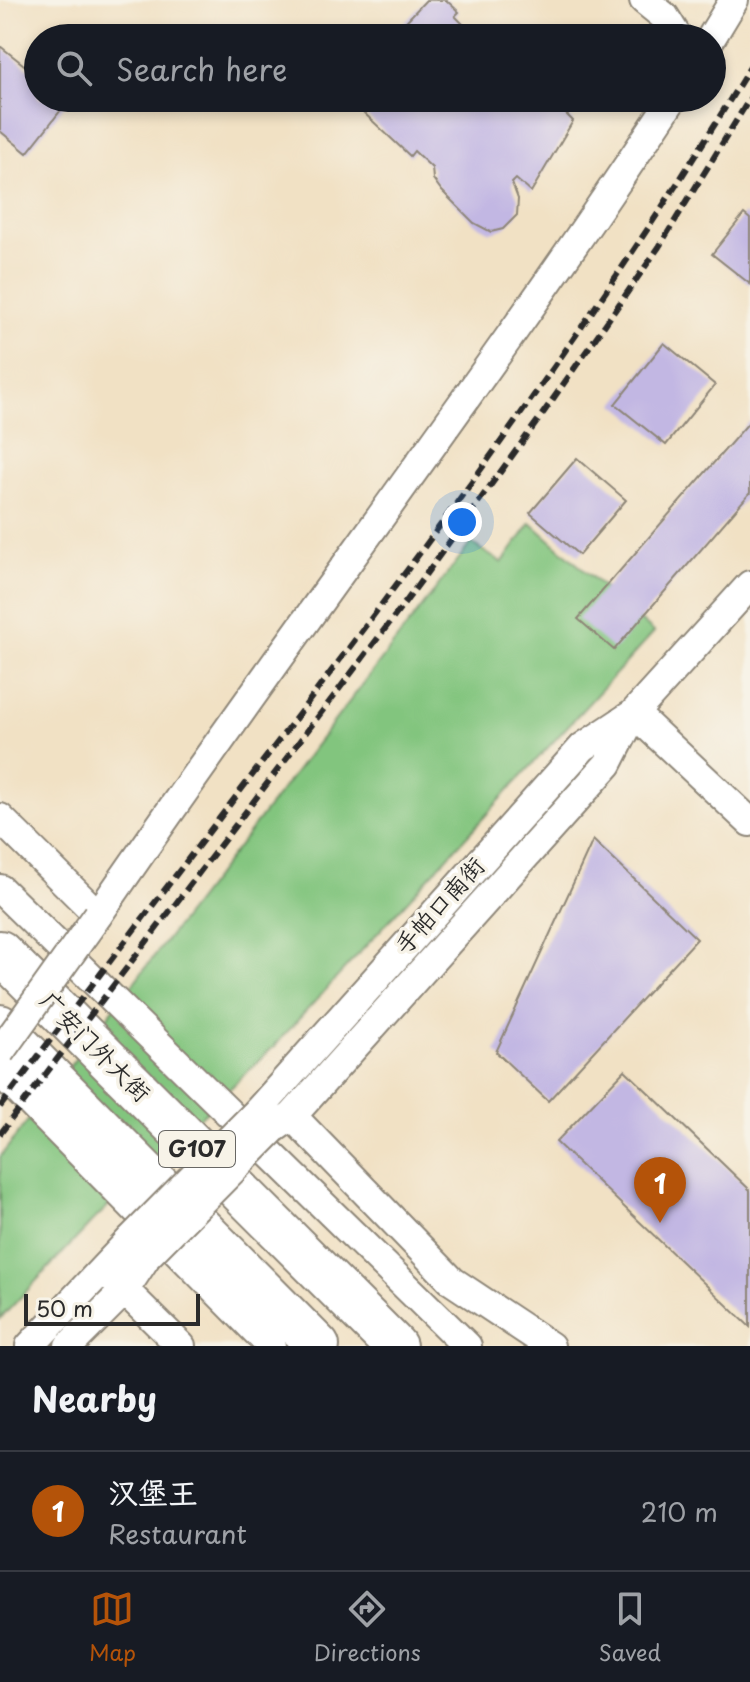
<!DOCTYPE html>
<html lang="en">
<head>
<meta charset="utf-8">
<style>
  :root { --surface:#171b24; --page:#20242c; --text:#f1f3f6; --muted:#9ea1a6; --line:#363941; --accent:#b45309 }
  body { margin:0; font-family:"Playpen Sans","LXGW WenKai TC",sans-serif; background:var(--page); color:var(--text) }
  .scale { position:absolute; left:24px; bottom:20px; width:176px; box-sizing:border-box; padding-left:8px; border:4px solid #2b2b2b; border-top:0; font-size:22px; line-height:28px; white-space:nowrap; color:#2b2b2b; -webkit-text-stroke:6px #f7f3e8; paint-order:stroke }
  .you { position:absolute; left:462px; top:522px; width:28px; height:28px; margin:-20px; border:6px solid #fff; border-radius:50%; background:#1a73e8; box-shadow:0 0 0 12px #1a73e833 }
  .badge { display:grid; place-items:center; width:52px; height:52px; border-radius:50%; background:var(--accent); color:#fff; font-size:26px; font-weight:700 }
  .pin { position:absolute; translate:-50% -66px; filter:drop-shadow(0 2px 4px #0008) }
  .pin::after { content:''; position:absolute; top:42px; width:28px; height:24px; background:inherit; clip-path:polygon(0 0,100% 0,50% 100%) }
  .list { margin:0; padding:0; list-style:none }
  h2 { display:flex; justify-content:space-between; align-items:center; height:104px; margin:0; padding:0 32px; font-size:34px }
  h2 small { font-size:26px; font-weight:400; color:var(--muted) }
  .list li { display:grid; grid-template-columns:52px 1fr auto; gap:24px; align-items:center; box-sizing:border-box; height:120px; padding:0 32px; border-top:2px solid var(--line) }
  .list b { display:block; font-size:30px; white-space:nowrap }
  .list p { margin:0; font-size:26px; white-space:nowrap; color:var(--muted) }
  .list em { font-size:26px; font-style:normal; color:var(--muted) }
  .icon { flex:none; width:44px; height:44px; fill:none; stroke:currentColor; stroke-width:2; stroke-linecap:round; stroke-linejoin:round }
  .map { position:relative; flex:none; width:750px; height:1346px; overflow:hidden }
  .search { position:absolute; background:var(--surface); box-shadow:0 4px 12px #0003; left:24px; right:24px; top:24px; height:88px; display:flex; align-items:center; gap:20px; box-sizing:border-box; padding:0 28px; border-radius:44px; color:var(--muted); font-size:30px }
  .sheet { height:224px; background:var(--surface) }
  nav { display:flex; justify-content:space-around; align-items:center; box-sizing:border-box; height:112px; border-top:2px solid var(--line); background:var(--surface); font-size:22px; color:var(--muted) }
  nav a { display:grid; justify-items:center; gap:4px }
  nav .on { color:var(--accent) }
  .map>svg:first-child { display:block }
  .green { fill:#82c57e; stroke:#567854; stroke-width:2 }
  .building { fill:#c2b7e3 }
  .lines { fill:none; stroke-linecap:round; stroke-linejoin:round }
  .minor-casing { stroke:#8e8678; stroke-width:32 }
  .highway-casing { stroke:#8e8678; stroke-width:46 }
  .minor { stroke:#fff; stroke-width:28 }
  .highway { stroke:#fff; stroke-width:42 }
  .rail { stroke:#2b2b2b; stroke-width:6; stroke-dasharray:12 6; stroke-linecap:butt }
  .minor-bridge-casing { stroke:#8e8678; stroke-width:32; stroke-linecap:butt }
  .minor-bridge { stroke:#fff; stroke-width:28 }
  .labels { text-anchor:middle; stroke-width:7; stroke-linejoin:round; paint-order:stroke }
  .shield { fill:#f7f3e8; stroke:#686764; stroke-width:2 }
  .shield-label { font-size:22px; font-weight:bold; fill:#2b2b2b }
  .street-label { font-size:24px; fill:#2b2b2b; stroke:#f7f3e8 }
</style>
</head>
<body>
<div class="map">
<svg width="750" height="1346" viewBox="0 0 750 1346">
  <rect width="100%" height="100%" fill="#f7f3e8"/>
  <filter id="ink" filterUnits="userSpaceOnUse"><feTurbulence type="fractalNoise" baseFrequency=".0125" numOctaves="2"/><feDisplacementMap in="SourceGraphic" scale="16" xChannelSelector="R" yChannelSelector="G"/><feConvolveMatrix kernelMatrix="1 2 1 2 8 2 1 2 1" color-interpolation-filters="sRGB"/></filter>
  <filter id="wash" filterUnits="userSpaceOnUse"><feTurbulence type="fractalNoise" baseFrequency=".006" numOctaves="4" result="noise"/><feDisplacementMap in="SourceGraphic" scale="32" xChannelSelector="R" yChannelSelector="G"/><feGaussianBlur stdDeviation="1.8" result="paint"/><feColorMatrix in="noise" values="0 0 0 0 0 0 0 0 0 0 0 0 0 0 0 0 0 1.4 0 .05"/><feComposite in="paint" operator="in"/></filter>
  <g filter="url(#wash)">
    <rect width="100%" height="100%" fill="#f1e1c4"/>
    <path class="green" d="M 531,523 L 654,632 L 275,1045 L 95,1219 L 0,1319 L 0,1157 L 471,543 L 502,563 Z"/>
    <g id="blocks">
      <path class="building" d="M 426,0 L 446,0 L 459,12 L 455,16 L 463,24 L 455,33 L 460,38 L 383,38 L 392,28 L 396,32 Z
        M 0,46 L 38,76 L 38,98 L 68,101 L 27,153 L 0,131 Z
        M 348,98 L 550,98 L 573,121 L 531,192 L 516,179 L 512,183 L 518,199 L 517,215 L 503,229 L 491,232 L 474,223 L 442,191 L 433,179 L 432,168 L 414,151 L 410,156 Z
        M 744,214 L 750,219 L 750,284 L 712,254 Z
        M 664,343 L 715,385 L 666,445 L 615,404 Z
        M 750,421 L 750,493 L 614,650 L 578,619 Z
        M 577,458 L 626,500 L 579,555 L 530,513 Z
        M 593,840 L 697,939 L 548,1101 L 496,1052 Z
        M 625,1070 L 750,1190 L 750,1327 L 556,1142 Z"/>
    </g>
  </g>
  <g filter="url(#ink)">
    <use href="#blocks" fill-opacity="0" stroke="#8e8678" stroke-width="2"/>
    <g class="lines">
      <defs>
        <path id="minor" d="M 644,0 L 665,17 L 678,38
          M 711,38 L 734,0
          M 634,713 L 750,822
          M 0,818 L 98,915 C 286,640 490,376 673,98
          M 0,889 L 467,1346
          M 0,1072 L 271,1346
          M 257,1112 L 583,747 L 630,716
          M 292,1116 L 452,1281 L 550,1346
          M 273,1129 L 292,1116 L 608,764 L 634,713 L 750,585
          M 113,1279 L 181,1346
          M 30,1346 L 131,1239
          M 69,1346 L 124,1291 L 147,1256"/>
        <path id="highway" d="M 0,952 L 395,1346
          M 0,1026 L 318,1346"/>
      </defs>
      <use href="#minor" class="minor-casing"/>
      <use href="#highway" class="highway-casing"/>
      <use href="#minor" class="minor"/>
      <use href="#highway" class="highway"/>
      <path class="rail" d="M 0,1107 C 256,764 529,433 750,67
        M 0,1134 L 407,600 L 539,419 L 659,247 L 750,98"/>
      <defs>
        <path id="minor-bridge" d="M 0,1052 L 98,915
          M 131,1239 L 257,1112
          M 147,1256 L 273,1129"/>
      </defs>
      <use href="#minor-bridge" class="minor-bridge-casing"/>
      <use href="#minor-bridge" class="minor-bridge"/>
    </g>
  </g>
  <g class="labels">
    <rect class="shield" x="159" y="1131" width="76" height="36" rx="6"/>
    <g class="shield-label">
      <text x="197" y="1157">G107</text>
    </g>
    <g class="street-label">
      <text transform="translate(440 906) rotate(-48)" y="8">手帕口南街</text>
      <text transform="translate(95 1047) rotate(45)" y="8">广安门外大街</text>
    </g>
  </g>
</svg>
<div class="scale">50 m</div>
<div class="you"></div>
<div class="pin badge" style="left:660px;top:1223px">1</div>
<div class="search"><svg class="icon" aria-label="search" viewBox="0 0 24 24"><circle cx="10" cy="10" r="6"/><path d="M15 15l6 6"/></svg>Search here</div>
</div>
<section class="sheet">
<h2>Nearby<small></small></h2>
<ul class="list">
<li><span class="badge">1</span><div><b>汉堡王</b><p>Restaurant</p></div><em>210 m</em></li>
</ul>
</section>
<nav>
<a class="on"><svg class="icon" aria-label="map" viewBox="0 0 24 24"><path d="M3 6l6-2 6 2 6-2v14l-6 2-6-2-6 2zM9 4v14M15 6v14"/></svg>Map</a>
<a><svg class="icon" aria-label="directions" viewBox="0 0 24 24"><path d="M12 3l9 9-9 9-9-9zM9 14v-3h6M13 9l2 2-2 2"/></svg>Directions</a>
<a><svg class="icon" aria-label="saved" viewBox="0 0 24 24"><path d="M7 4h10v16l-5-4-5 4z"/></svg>Saved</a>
</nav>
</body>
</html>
